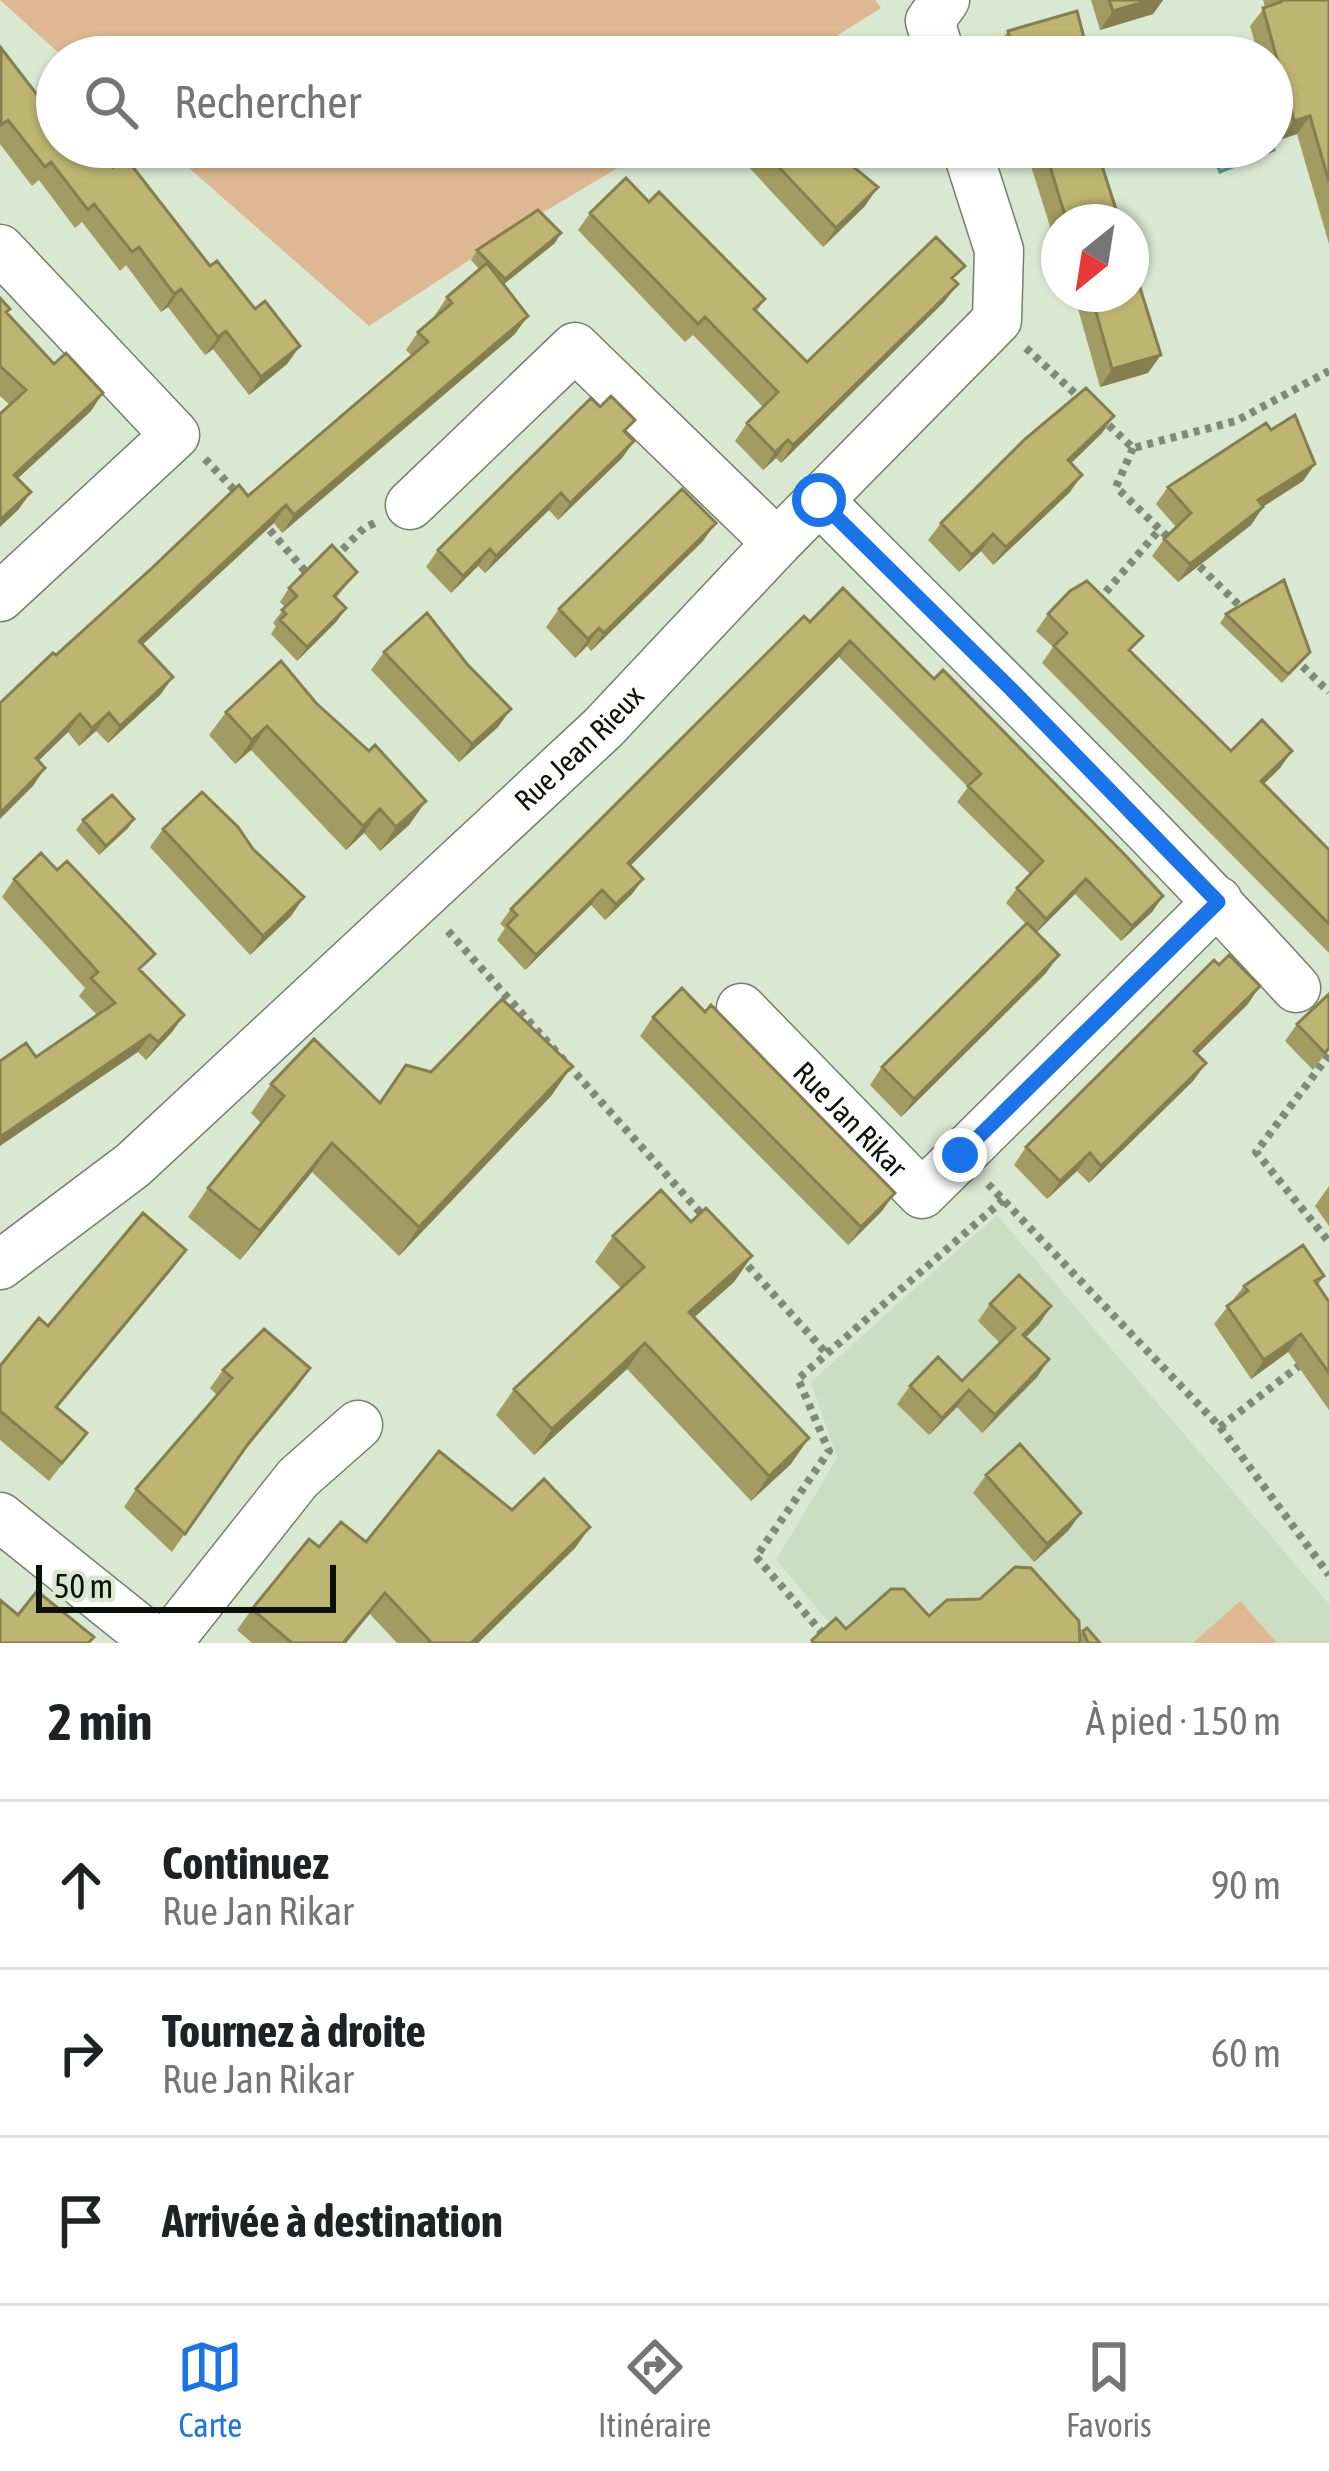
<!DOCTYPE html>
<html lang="fr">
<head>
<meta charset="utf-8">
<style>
  :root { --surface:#fff; --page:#f6f6f6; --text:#202124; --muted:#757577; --line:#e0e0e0; --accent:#1a73e8 }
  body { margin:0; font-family:"Asap Condensed",sans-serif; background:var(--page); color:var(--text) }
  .compass { position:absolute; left:1041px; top:204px; width:108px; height:108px; border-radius:50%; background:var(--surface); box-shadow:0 3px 9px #0004; rotate:210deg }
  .scale { position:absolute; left:36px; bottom:30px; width:300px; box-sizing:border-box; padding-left:12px; border:6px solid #0b1009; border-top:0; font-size:33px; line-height:42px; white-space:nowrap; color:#0b1009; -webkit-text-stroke:9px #d9e8d1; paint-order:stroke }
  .stop { position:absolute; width:36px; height:36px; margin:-27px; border:9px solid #1a73e8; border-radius:50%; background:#fff }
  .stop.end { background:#1a73e8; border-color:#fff; box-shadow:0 3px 12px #0008 }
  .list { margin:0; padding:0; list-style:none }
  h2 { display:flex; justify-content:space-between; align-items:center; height:156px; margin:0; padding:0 48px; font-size:51px }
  h2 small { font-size:39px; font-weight:400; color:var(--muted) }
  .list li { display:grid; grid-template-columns:78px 1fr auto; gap:36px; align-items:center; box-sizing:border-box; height:168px; padding:0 48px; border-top:3px solid var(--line) }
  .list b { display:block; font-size:45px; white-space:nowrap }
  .list p { margin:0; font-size:39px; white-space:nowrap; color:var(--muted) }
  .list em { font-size:39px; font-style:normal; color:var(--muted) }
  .icon { flex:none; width:66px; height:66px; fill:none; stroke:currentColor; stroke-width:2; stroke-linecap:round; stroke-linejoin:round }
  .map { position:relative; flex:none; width:1329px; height:1643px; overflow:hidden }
  .search { position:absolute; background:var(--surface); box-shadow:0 3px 9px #0004; left:36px; right:36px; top:36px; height:132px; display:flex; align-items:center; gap:30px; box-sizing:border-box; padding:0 42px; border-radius:66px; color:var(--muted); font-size:45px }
  .sheet { height:660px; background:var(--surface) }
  nav { display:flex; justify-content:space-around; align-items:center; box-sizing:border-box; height:168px; border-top:3px solid var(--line); background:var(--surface); font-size:33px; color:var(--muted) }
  nav a { display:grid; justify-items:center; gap:6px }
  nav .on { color:var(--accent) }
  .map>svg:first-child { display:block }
  .built { fill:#cbdec1 }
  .green { fill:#deb892 }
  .water { fill:#79d4dc; stroke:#58999d; stroke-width:3 }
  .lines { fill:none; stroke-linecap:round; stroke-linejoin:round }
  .minor-casing { stroke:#73816c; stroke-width:51 }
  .path { stroke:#7f8a7a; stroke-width:8; stroke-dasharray:6 6; stroke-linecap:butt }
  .minor { stroke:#fff; stroke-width:48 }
  .wall { fill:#a39c62 }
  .shaded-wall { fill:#857f50 }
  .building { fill:#beb572; stroke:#857f50; stroke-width:3 }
  .route { stroke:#1a73e8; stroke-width:15 }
  .labels { text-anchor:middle; stroke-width:12; stroke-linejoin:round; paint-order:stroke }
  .street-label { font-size:30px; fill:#0b1009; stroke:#d9e8d1 }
</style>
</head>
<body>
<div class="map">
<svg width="1329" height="1643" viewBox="0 0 1329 1643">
  <rect width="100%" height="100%" fill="#d9e8d1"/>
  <path class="built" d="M 997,1215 L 1329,1604 L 1329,1643 L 847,1643 L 776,1560 L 837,1458 L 811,1382 Z"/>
  <path class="green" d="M 0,0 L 875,0 L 881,8 L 803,57 L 63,57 Z
    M 165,147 L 653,147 L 532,219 L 369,326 Z
    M 1240,1601 L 1277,1643 L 1195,1643 L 1194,1642 Z"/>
  <path class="water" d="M 1272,145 L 1274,150 L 1220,172 L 1210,147 Z"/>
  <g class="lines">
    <defs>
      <g id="minor">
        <path d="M 941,57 L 930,21 L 945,0"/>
        <path d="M 0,249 L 175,435 L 0,597"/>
        <path d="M 819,500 C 979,662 1143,819 1296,988"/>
        <path d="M 410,505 L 575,347 L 777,543"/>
        <path id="s1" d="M 741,1008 L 922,1194 L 1218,901"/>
        <path id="s2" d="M 0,1265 L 133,1165 L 603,728 L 777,543 L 997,320 L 999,250 L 966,147"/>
        <path d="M 0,1517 L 157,1643"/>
        <path d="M 167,1643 L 298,1478 L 358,1425"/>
      </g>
    </defs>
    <use href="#minor" class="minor-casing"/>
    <path class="path" d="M 1026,348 L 1081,399
      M 1100,417 L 1133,448 L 1236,421 L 1329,371
      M 1133,448 L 1116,487 L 1171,540
      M 205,459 L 240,496
      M 262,521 L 311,578
      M 334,558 L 364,528 L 377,522
      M 1191,558 L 1245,611
      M 1098,601 L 1160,529
      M 1294,658 L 1329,692
      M 448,931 L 706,1219
      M 1329,1055 L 1256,1152 L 1329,1242
      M 988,1184 L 1220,1427 L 1304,1362
      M 740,1257 L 827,1354
      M 1220,1427 L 1329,1575
      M 831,1643 L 756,1557 L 829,1451 L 798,1379 L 1003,1200"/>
    <use href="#minor" class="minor"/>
  </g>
  <path class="wall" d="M 1091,0 L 1163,0 L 1153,14 L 1100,30 Z
    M 1263,0 L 1329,0 L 1329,244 L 1297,134 L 1282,139 L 1272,104 L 1272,57 L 1259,57 L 1250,26 L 1265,7 Z
    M 1008,31 L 1089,57 L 998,57 L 995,49 Z
    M 0,49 L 57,147 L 113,167 L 255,309 L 300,346 L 287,364 L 249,395 L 213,349 L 205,355 L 168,307 L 161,312 L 126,265 L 120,271 L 82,222 L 75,228 L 39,180 L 32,186 L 0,144 Z
    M 730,147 L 825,147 L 865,206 L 823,247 Z
    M 1025,147 L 1096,147 L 1120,222 L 1059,222 L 1059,255 Z
    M 649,202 L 765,299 L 756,312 L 807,362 L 955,281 L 945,301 L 781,463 L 776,458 L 763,470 L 735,441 L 747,423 L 763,407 L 693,335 L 685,342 L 578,230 L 590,213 Z
    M 555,243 L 503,284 L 515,334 L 282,533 L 274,523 L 143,644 L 173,677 L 160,695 L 108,743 L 96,731 L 79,746 L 68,732 L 38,761 L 33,786 L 56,655 L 248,496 L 412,356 L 406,350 L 418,332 L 436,317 L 435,315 L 447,297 L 480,270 L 471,260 L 477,250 Z
    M 1071,294 L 1131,294 L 1148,373 L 1100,387 L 1075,298 L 1072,299 Z
    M 0,298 L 10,309 L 7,313 L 91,411 L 17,478 L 31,492 L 18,510 L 10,405 L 0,396 Z
    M 1114,416 L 1102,433 L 1071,463 L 1070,492 L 993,565 L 981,551 L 959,572 L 928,540 L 941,523 Z
    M 1271,430 L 1315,464 L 1303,481 L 1263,507 L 1251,525 L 1178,582 L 1152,556 L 1164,539 L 1176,527 L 1156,504 L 1168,487 Z
    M 626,433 L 634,441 L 622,458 L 558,520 L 549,510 L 485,573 L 478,566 L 451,593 L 426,567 L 438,550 Z
    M 703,541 L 591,651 L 587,646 L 575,658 L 546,627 L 559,609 Z
    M 357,572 L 336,598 L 346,608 L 337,621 L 297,661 L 271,634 L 276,626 L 273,623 L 285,607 L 280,602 L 289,588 Z
    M 1048,614 L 1131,652 L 1231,751 L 1292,751 L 1280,768 L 1264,784 L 1329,850 L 1329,953 L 1042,663 L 1053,647 L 1036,631 Z
    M 1226,614 L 1303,661 L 1282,683 L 1220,623 Z
    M 810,622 L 934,679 L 1163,896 L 1152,912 L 1121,941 L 1075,894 L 1036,933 L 1046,973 L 901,1117 L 870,1085 L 882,1067 L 1026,924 L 1006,903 L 1017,888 L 1030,874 L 957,802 L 968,787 L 839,657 L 630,866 L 643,879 L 632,894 L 605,920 L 591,905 L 525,970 L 497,940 L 505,928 L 500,924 L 511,909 Z
    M 384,652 L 467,664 L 498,727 L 459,762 L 371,670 Z
    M 316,703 L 426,801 L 409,825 L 380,851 L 364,833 L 346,850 L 251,750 L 235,764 L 209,735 L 226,712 Z
    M 134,819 L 128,828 L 99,855 L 76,830 L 83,820 Z
    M 163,829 L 253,849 L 304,897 L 291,916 L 250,955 L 150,847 Z
    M 14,879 L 142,972 L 184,1015 L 172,1032 L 146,1060 L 138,1052 L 36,1057 L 97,1015 L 79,996 L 85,988 L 2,897 Z
    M 1248,1004 L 1197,1054 L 1206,1063 L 1193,1081 L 1089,1183 L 1077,1171 L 1047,1199 L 1014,1165 L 1026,1147 Z
    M 653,1017 L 882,1211 L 848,1245 L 640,1036 Z
    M 1297,1024 L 1329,1049 L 1313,1070 L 1285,1041 Z
    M 572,1066 L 551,1096 L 399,1256 L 312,1172 L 240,1260 L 188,1217 L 208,1188 L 261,1123 L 251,1113 L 271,1084 L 379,1103 L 431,1072 Z
    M 1329,1186 L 1329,1226 L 1315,1206 Z
    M 691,1222 L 752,1256 L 734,1282 L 694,1317 L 791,1464 L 751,1501 L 627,1369 L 534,1455 L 496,1415 L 514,1389 L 621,1288 L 595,1262 L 613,1236 Z
    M 186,1250 L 173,1268 L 57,1408 L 87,1433 L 49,1481 L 0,1440 L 0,1366 L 48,1326 Z
    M 1324,1276 L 1318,1285 L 1329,1302 L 1329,1410 L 1288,1352 L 1251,1379 L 1214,1324 L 1244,1286 Z
    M 990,1304 L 1051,1306 L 1039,1324 L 1026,1337 L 1049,1359 L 1037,1377 L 982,1433 L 957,1407 L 929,1435 L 897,1404 L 910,1386 L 962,1381 L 1000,1343 L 978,1321 Z
    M 310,1368 L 235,1462 L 172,1552 L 124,1507 L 136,1489 L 217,1395 L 210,1388 L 223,1370 Z
    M 986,1475 L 1081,1513 L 1068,1531 L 1034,1562 L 973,1493 Z
    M 512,1510 L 590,1527 L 575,1548 L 478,1643 L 397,1643 L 370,1614 L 346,1643 L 252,1643 L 237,1630 L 252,1609 L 319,1547 L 366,1542 Z
    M 929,1616 L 1079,1636 L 1083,1631 L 1100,1643 L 810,1643 L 812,1640 L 846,1629 Z"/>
  <path class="shaded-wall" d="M 1150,0 L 1163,0 L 1153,14 L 1100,30 L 1113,11 Z
    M 1310,116 L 1297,134 L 1282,139 L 1294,121 Z
    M 878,187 L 865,206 L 823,247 L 836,228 Z
    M 561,233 L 555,243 L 498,289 L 505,279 Z
    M 958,284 L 945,301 L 781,463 L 793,445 Z
    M 181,289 L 168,307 L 161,312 L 174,294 Z
    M 528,316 L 515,334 L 282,533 L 294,515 Z
    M 226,331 L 213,349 L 205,355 L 218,337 Z
    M 300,346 L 287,364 L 249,395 L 261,377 Z
    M 1161,355 L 1148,373 L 1100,387 L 1112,369 Z
    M 103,393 L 91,411 L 2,493 L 14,475 Z
    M 1114,416 L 1102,433 L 1056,478 L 1068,460 Z
    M 788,440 L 776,458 L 763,470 L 775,452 Z
    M 634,441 L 622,458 L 558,520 L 570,503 Z
    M 1315,464 L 1303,481 L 1246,517 L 1258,500 Z
    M 1082,475 L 1070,492 L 993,565 L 1006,547 Z
    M 31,492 L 18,510 L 0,527 L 0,520 Z
    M 561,493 L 549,510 L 485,573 L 496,556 Z
    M 286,505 L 274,523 L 127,659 L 139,641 Z
    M 1263,507 L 1251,525 L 1178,582 L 1190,564 Z
    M 716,523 L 703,541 L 591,651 L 604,633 Z
    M 993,534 L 981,551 L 959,572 L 972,555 Z
    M 490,549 L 478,566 L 451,593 L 463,576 Z
    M 346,608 L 337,621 L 297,661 L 307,647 Z
    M 599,628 L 587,646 L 575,658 L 588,639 Z
    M 850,641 L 839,657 L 617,879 L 628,863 Z
    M 173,677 L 160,695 L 108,743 L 120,726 Z
    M 511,709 L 498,727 L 459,762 L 472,744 Z
    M 109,713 L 96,731 L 79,746 L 92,728 Z
    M 80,714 L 68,732 L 23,776 L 36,758 Z
    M 267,726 L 251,750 L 235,764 L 252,740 Z
    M 1292,751 L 1280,768 L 1249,798 L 1261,781 Z
    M 45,768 L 33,786 L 0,819 L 0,813 Z
    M 426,801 L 409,825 L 380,851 L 396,827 Z
    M 380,809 L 364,833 L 346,850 L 363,826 Z
    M 134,819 L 128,828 L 99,855 L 106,846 Z
    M 643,879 L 632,894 L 605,920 L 616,904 Z
    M 1086,879 L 1075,894 L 1035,934 L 1046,919 Z
    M 602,890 L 591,905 L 525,970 L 536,955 Z
    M 1163,896 L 1152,912 L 1121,941 L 1132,926 Z
    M 304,897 L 291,916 L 250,955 L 263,936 Z
    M 1059,955 L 1046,973 L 901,1117 L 914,1099 Z
    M 1260,986 L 1248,1004 L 1182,1069 L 1194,1051 Z
    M 184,1015 L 172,1032 L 146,1060 L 158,1042 Z
    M 150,1035 L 138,1052 L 0,1146 L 0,1137 Z
    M 1206,1063 L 1193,1081 L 1089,1183 L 1101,1166 Z
    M 572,1066 L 551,1096 L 399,1256 L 419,1227 Z
    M 332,1143 L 312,1172 L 240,1260 L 260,1231 Z
    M 1090,1153 L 1077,1171 L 1047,1199 L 1060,1181 Z
    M 895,1193 L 882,1211 L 848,1245 L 861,1227 Z
    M 186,1250 L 173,1268 L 43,1425 L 56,1407 Z
    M 752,1256 L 734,1282 L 671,1338 L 689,1312 Z
    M 1051,1306 L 1039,1324 L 1011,1352 L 1023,1335 Z
    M 1301,1334 L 1288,1352 L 1251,1379 L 1264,1360 Z
    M 645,1343 L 627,1369 L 534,1455 L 552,1429 Z
    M 1049,1359 L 1037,1377 L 982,1433 L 995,1415 Z
    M 310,1368 L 298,1386 L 235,1462 L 248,1444 Z
    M 969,1390 L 957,1407 L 929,1435 L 942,1418 Z
    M 809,1438 L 791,1464 L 751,1501 L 769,1476 Z
    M 1081,1513 L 1068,1531 L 1034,1562 L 1047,1544 Z
    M 590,1527 L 575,1548 L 478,1643 L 471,1643 Z
    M 385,1593 L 346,1643 L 343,1643 Z"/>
  <path class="building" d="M 1109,0 L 1150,0 L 1113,11 Z
    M 1281,0 L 1329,0 L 1329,182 L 1310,116 L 1294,121 L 1263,8 L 1281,2 Z
    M 1077,11 L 1089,57 L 1016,57 L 1008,31 Z
    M 1,48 L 38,96 L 43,92 L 57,111 L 57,147 L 98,147 L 113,167 L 125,157 L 210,266 L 217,261 L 255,309 L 265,301 L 300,346 L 261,377 L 226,331 L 218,337 L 181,289 L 174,294 L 139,247 L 132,252 L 94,204 L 88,210 L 51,162 L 45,167 L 8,120 L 1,125 Z
    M 760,147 L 825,147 L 835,160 L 839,155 L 878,187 L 836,228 Z
    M 1044,147 L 1096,147 L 1120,222 L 1067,222 Z
    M 626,178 L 649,202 L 659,192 L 765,299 L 754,309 L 807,362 L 936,237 L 965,266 L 952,278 L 958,284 L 814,425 L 793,445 L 788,440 L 775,452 L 747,423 L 778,392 L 705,317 L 698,324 L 590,213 Z
    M 538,210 L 561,233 L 505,279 L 477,250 Z
    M 1131,259 L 1161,355 L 1112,369 L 1091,294 L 1131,294 Z
    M 487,263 L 528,316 L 294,515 L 286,505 L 139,641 L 173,677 L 120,726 L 109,713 L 92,728 L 80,714 L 36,758 L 45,768 L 0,813 L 0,703 L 53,653 L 56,655 L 152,568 L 239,485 L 248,496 L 428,342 L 418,332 L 452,303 L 447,297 Z
    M 0,298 L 10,309 L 6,312 L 54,364 L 66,353 L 103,393 L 14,475 L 31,492 L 0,520 L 0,414 L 26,390 L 0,366 Z
    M 1086,388 L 1114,416 L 1068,460 L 1082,475 L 1006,547 L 993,534 L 972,555 L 941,523 L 1025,439 Z
    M 611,396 L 635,420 L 624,431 L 634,441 L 570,503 L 561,493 L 496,556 L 490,549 L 463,576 L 438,550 L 591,398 L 600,407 Z
    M 1295,415 L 1315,464 L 1258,500 L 1263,507 L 1190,564 L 1164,539 L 1191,513 L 1168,487 L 1266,423 L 1271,430 Z
    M 682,489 L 716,523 L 604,633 L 599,628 L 588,639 L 559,609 Z
    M 332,545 L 357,572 L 334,596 L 346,608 L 307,647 L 280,620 L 286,614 L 282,610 L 297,596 L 289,588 Z
    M 1284,580 L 1310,652 L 1288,674 L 1226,614 Z
    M 1087,581 L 1143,636 L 1129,650 L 1231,751 L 1262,720 L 1292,751 L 1261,781 L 1329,850 L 1329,924 L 1054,646 L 1067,633 L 1048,614 L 1070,591 Z
    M 843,588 L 934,679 L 943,670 L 1126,856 L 1163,896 L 1132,926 L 1086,879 L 1046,919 L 1017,888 L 1043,861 L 968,786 L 981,774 L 850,641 L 628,863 L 643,879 L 616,904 L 602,890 L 536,955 L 507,925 L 517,915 L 511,909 L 804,616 L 810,622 Z
    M 427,613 L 467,664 L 511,709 L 472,744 L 384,652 Z
    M 281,661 L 316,703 L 369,751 L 375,745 L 426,801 L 396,827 L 380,809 L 363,826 L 267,726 L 252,740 L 226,712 Z
    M 202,792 L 238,827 L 253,849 L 304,897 L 263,936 L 163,829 Z
    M 112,795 L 134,819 L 106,846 L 83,820 Z
    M 41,853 L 57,870 L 67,861 L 155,954 L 139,969 L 184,1015 L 158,1042 L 150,1035 L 0,1137 L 0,1061 L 26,1043 L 36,1057 L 115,1003 L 91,978 L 98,972 L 14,879 Z
    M 1027,923 L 1059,955 L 914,1099 L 882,1067 Z
    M 1229,955 L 1260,986 L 1194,1051 L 1206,1063 L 1101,1166 L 1090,1153 L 1060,1181 L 1026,1147 L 1214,960 L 1219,965 Z
    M 682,988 L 705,1012 L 711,1005 L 895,1193 L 861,1227 L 653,1017 Z
    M 1329,994 L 1329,1048 L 1325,1053 L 1297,1024 Z
    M 502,999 L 572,1066 L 419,1227 L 332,1143 L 260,1231 L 208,1188 L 284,1096 L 271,1084 L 314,1039 L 380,1103 L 406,1065 L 431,1072 Z
    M 661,1190 L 691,1222 L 706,1208 L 752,1256 L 689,1312 L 809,1438 L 769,1476 L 645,1343 L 552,1429 L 514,1389 L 644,1267 L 613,1236 Z
    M 143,1213 L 186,1250 L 56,1407 L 87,1433 L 62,1463 L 0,1411 L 0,1366 L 39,1318 L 48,1326 Z
    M 1303,1245 L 1324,1276 L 1315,1281 L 1329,1302 L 1329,1373 L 1301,1334 L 1264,1360 L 1227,1306 L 1248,1291 L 1244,1286 Z
    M 1019,1275 L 1051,1306 L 1023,1335 L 1049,1359 L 995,1415 L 969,1390 L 942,1418 L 910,1386 L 938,1357 L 962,1381 L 1015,1328 L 990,1304 Z
    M 264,1329 L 310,1368 L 248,1444 L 185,1534 L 136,1489 L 232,1378 L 223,1370 Z
    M 1020,1444 L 1081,1513 L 1047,1544 L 986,1475 Z
    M 439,1451 L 512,1510 L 544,1479 L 590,1527 L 471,1643 L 428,1643 L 430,1641 L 385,1593 L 343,1643 L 292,1643 L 252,1609 L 309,1539 L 319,1547 L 341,1522 L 366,1542 Z
    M 1015,1567 L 1031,1568 L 1079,1621 L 1080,1643 L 815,1643 L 812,1640 L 836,1618 L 846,1629 L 891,1589 L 904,1589 L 929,1616 L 947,1600 L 980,1599 Z
    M 37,1591 L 94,1637 L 88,1643 L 0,1643 L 0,1600 L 18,1615 Z
    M 1087,1628 L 1100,1643 L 1088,1643 L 1083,1631 Z"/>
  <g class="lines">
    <path class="route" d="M 819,500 L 1011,689 L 1218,902 L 960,1155"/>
  </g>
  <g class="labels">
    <g class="street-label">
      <text dy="10" stroke="none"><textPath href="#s2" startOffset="777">Rue Jean Rieux</textPath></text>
      <text dy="10" stroke="none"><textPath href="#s1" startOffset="156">Rue Jan Rikar</textPath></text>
    </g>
  </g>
</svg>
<svg class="compass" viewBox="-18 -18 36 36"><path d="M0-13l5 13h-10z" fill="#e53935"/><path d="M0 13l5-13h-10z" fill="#757577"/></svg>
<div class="scale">50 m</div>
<div class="stop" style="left:819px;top:500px"></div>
<div class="stop end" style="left:960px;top:1155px"></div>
<div class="search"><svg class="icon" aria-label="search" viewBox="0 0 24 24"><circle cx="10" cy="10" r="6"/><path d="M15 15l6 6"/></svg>Rechercher</div>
</div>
<section class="sheet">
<h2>2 min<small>À pied · 150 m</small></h2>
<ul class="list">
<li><svg class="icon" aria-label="ahead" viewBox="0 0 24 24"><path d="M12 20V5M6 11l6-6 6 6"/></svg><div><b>Continuez</b><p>Rue Jan Rikar</p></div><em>90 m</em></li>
<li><svg class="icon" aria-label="right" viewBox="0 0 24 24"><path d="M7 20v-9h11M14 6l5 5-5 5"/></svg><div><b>Tournez à droite</b><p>Rue Jan Rikar</p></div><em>60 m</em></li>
<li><svg class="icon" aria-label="arrive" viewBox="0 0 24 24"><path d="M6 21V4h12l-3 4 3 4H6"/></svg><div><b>Arrivée à destination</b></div></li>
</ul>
</section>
<nav>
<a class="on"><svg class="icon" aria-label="map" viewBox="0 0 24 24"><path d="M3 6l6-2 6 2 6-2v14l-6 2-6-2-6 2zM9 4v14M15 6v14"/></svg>Carte</a>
<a><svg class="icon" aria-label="directions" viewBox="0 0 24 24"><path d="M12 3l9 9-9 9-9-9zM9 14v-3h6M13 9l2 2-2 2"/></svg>Itinéraire</a>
<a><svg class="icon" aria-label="saved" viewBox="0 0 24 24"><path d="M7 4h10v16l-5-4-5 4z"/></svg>Favoris</a>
</nav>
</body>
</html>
